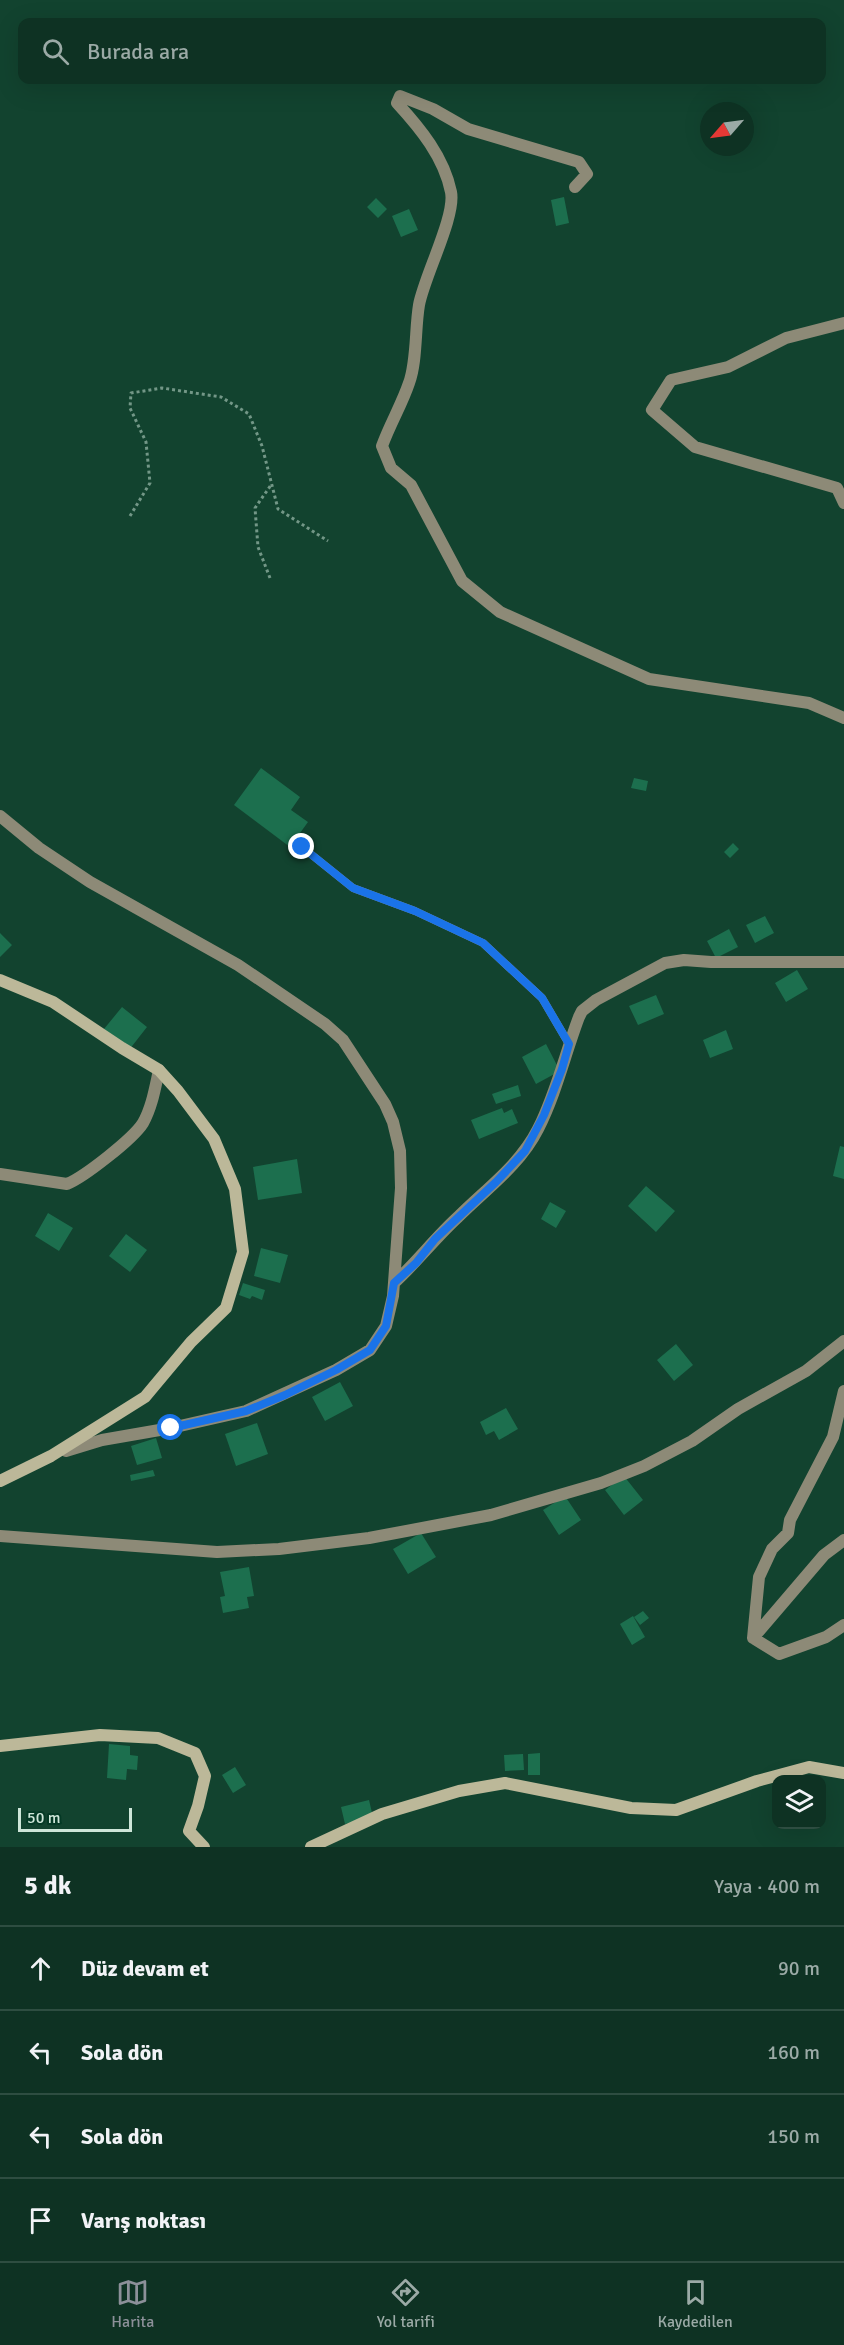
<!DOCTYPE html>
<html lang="tr">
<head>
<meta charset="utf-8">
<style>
  :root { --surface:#0e3223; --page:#173a2b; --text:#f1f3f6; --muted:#9baaa6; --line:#2e4d41; --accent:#8c9099 }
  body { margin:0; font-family:Signika,sans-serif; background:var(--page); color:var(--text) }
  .controls { position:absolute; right:18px; bottom:18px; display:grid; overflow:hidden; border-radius:12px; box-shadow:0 6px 24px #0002 }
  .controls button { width:54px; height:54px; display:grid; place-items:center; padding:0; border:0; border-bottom:2px solid var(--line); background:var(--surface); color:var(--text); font:30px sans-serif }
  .compass { position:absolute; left:700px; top:102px; width:54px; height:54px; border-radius:50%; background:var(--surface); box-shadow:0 6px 24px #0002; rotate:242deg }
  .scale { position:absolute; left:18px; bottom:15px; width:114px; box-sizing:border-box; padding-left:6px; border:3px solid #cee6d9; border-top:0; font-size:16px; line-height:21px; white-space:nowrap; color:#cee6d9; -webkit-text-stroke:4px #043925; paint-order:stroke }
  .stop { position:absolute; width:18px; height:18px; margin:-14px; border:4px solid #1a73e8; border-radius:50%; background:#fff }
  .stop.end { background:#1a73e8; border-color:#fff; box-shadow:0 2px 6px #0008 }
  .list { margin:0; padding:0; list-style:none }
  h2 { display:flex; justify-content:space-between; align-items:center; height:78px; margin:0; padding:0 24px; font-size:26px }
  h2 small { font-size:20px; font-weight:400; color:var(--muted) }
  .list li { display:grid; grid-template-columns:39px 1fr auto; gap:18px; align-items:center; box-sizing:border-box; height:84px; padding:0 24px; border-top:2px solid var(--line) }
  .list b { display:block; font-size:22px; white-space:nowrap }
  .list em { font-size:20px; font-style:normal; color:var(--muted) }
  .icon { flex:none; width:33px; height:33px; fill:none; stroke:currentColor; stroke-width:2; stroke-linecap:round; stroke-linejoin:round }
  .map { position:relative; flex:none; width:844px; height:1847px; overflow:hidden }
  .search { position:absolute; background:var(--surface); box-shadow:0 6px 24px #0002; left:18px; right:18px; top:18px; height:66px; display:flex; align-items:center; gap:15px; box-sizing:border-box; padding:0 21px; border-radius:12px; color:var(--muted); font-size:22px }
  .sheet { height:414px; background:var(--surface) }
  nav { display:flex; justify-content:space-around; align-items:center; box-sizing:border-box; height:84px; border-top:2px solid var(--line); background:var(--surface); font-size:16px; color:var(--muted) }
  nav a { display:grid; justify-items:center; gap:3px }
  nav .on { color:var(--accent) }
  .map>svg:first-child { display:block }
  .building { fill:#1c6f4e }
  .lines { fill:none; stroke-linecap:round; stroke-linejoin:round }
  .path { stroke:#739787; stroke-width:3; stroke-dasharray:3 3; stroke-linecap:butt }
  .lane { stroke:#8d8a77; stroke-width:8 }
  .street { stroke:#8d8a77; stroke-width:12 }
  .secondary { stroke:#bcb899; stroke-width:12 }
  .route { stroke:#1a73e8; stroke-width:8 }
</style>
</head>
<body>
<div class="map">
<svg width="844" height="1847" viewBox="0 0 844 1847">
  <rect width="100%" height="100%" fill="#12432f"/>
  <path class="building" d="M 564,197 L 569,223 L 556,226 L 551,200 Z
    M 376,198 L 387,209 L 378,218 L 367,207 Z
    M 409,209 L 418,230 L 401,237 L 392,216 Z
    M 261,768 L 300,797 L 291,810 L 308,822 L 290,847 L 234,805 Z
    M 634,778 L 648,781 L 646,791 L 631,788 Z
    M 733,843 L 739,849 L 730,858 L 724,852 Z
    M 765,916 L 774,933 L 755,943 L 746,925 Z
    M 729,929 L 738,947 L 716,958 L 707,941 Z
    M 0,933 L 12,945 L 0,957 Z
    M 797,970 L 808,989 L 786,1002 L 775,983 Z
    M 656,995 L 664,1014 L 638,1025 L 629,1006 Z
    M 122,1007 L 147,1027 L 129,1050 L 104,1029 Z
    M 726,1030 L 733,1049 L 710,1058 L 703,1040 Z
    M 546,1044 L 560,1071 L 536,1084 L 522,1057 Z
    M 518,1085 L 521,1096 L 496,1104 L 492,1094 Z
    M 502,1108 L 504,1113 L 512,1109 L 518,1123 L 479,1139 L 471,1120 Z
    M 840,1146 L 844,1147 L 844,1179 L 833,1176 Z
    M 297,1159 L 302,1193 L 258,1200 L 253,1167 Z
    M 646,1186 L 675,1211 L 656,1232 L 628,1206 Z
    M 550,1202 L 566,1211 L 556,1228 L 541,1219 Z
    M 48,1213 L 73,1228 L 59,1251 L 35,1236 Z
    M 126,1234 L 147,1250 L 130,1272 L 109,1256 Z
    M 261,1248 L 288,1255 L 280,1283 L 254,1276 Z
    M 243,1283 L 265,1290 L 262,1300 L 252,1296 L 250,1299 L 239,1295 Z
    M 676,1344 L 693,1365 L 674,1381 L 657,1360 Z
    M 340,1382 L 353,1406 L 325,1421 L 312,1397 Z
    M 506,1408 L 518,1429 L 499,1440 L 494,1431 L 486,1435 L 480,1422 Z
    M 257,1423 L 268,1454 L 236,1466 L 225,1434 Z
    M 156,1438 L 162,1458 L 137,1465 L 131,1446 Z
    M 153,1470 L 155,1476 L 131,1481 L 130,1475 Z
    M 624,1476 L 643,1500 L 624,1515 L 605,1490 Z
    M 565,1496 L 581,1520 L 559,1535 L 543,1510 Z
    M 421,1533 L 436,1557 L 408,1574 L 393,1549 Z
    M 249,1567 L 254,1596 L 247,1597 L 249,1608 L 223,1613 L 220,1597 L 225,1596 L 220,1572 Z
    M 643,1611 L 649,1618 L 640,1625 L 634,1617 Z
    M 633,1616 L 645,1637 L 632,1645 L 620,1624 Z
    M 109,1744 L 130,1746 L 130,1755 L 138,1756 L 137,1770 L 127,1769 L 126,1780 L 107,1778 Z
    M 540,1753 L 540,1775 L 528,1775 L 528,1754 Z
    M 523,1754 L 524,1770 L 505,1771 L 504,1755 Z
    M 235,1767 L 246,1785 L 233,1793 L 222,1775 Z
    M 369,1800 L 373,1817 L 345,1824 L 341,1807 Z"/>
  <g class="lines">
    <path class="path" d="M 130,516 L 150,483 L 146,442 L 130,408 L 131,393 L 162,388 L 221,397 L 249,414 L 262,446 L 278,509 L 328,541
      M 270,578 L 258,547 L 255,508 L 271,485"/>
    <path class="lane" d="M 302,847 L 353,888 L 415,911 L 483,943 L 542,998 L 569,1044"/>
    <path class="street" d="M 575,187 L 587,174 L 579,162 L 468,129 L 433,109 L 400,96 L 397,103 C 420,128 444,157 451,192 C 456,216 424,277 419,305 C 415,328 417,362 409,383 C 402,404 390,424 382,446 L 391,468 L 411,485 L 462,581 L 500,612 L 649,679 L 809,703 L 844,718
      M 844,323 L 786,338 L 728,367 L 671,380 L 652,410 L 695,447 L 837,488 L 844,503
      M 0,816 L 39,848 L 90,882 L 238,965 L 325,1024 L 343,1040 L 385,1104 L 393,1122 L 400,1151 L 401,1188 L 393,1296 L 386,1326 L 370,1350 L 336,1370 L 246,1411 L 171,1428 L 102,1440 L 66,1451
      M 0,1174 L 67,1184 C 84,1177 133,1139 143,1123 C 152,1107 155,1088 159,1070
      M 394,1283 C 417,1262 435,1238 458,1217 C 486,1189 520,1165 538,1129 C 556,1094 565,1054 579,1017 L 582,1011 L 596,1000 L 665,963 L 684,960 L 711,962 L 844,962
      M 0,1536 L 217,1552 L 279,1549 L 369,1538 L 491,1515 L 601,1483 L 644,1466 L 692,1441 L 738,1409 L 806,1371 L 844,1341
      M 844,1540 L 824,1555 L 753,1638 L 779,1654 L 826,1637 L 844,1625
      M 753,1638 L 759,1577 L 772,1549 L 788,1533 L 790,1520 L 833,1437 L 844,1391"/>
    <path class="secondary" d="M 0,980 L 53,1002 L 122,1048 L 159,1070 L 178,1091 L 214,1139 L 235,1189 L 243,1252 L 226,1308 L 191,1342 L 145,1397 L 51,1456 L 0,1481
      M 0,1746 L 100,1735 L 158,1738 L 195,1753 L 205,1776 L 198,1806 L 189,1831 L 204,1847
      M 311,1847 L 382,1814 L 459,1791 L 505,1783 L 631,1808 L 676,1810 L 757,1781 L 809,1767 L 844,1773"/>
  </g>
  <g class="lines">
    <path class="route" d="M 171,1428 L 246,1411 L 285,1395 L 336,1370 L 370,1350 L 386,1326 L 394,1283 L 416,1263 L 435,1239 L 496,1182 L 525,1151 L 544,1115 L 562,1069 L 569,1044 L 542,998 L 483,943 L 415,911 L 353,888 L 302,847"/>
  </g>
</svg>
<div class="controls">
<button><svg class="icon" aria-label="layers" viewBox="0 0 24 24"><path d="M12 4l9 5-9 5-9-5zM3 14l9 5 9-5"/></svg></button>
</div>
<svg class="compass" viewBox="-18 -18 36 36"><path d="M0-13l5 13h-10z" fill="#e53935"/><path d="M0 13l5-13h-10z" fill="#9baaa6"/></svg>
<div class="scale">50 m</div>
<div class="stop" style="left:171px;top:1428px"></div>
<div class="stop end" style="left:302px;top:847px"></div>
<div class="search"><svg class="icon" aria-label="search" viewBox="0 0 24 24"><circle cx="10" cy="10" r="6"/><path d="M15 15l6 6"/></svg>Burada ara</div>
</div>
<section class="sheet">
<h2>5 dk<small>Yaya · 400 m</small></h2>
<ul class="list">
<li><svg class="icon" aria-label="ahead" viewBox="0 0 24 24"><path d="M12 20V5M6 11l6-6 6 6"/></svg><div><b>Düz devam et</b></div><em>90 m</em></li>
<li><svg class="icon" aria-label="left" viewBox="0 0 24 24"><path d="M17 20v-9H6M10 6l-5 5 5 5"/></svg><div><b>Sola dön</b></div><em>160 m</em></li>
<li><svg class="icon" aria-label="left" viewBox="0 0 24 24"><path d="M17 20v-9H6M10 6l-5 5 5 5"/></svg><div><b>Sola dön</b></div><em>150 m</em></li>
<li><svg class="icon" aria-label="arrive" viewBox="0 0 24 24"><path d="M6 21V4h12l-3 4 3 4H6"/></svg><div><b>Varış noktası</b></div></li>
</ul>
</section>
<nav>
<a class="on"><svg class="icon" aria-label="map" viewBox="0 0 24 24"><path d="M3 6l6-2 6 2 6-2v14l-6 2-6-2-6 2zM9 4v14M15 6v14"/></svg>Harita</a>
<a><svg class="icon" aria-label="directions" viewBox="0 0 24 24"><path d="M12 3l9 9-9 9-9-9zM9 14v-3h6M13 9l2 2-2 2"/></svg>Yol tarifi</a>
<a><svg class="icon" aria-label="saved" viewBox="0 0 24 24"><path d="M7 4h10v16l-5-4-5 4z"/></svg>Kaydedilen</a>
</nav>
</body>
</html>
